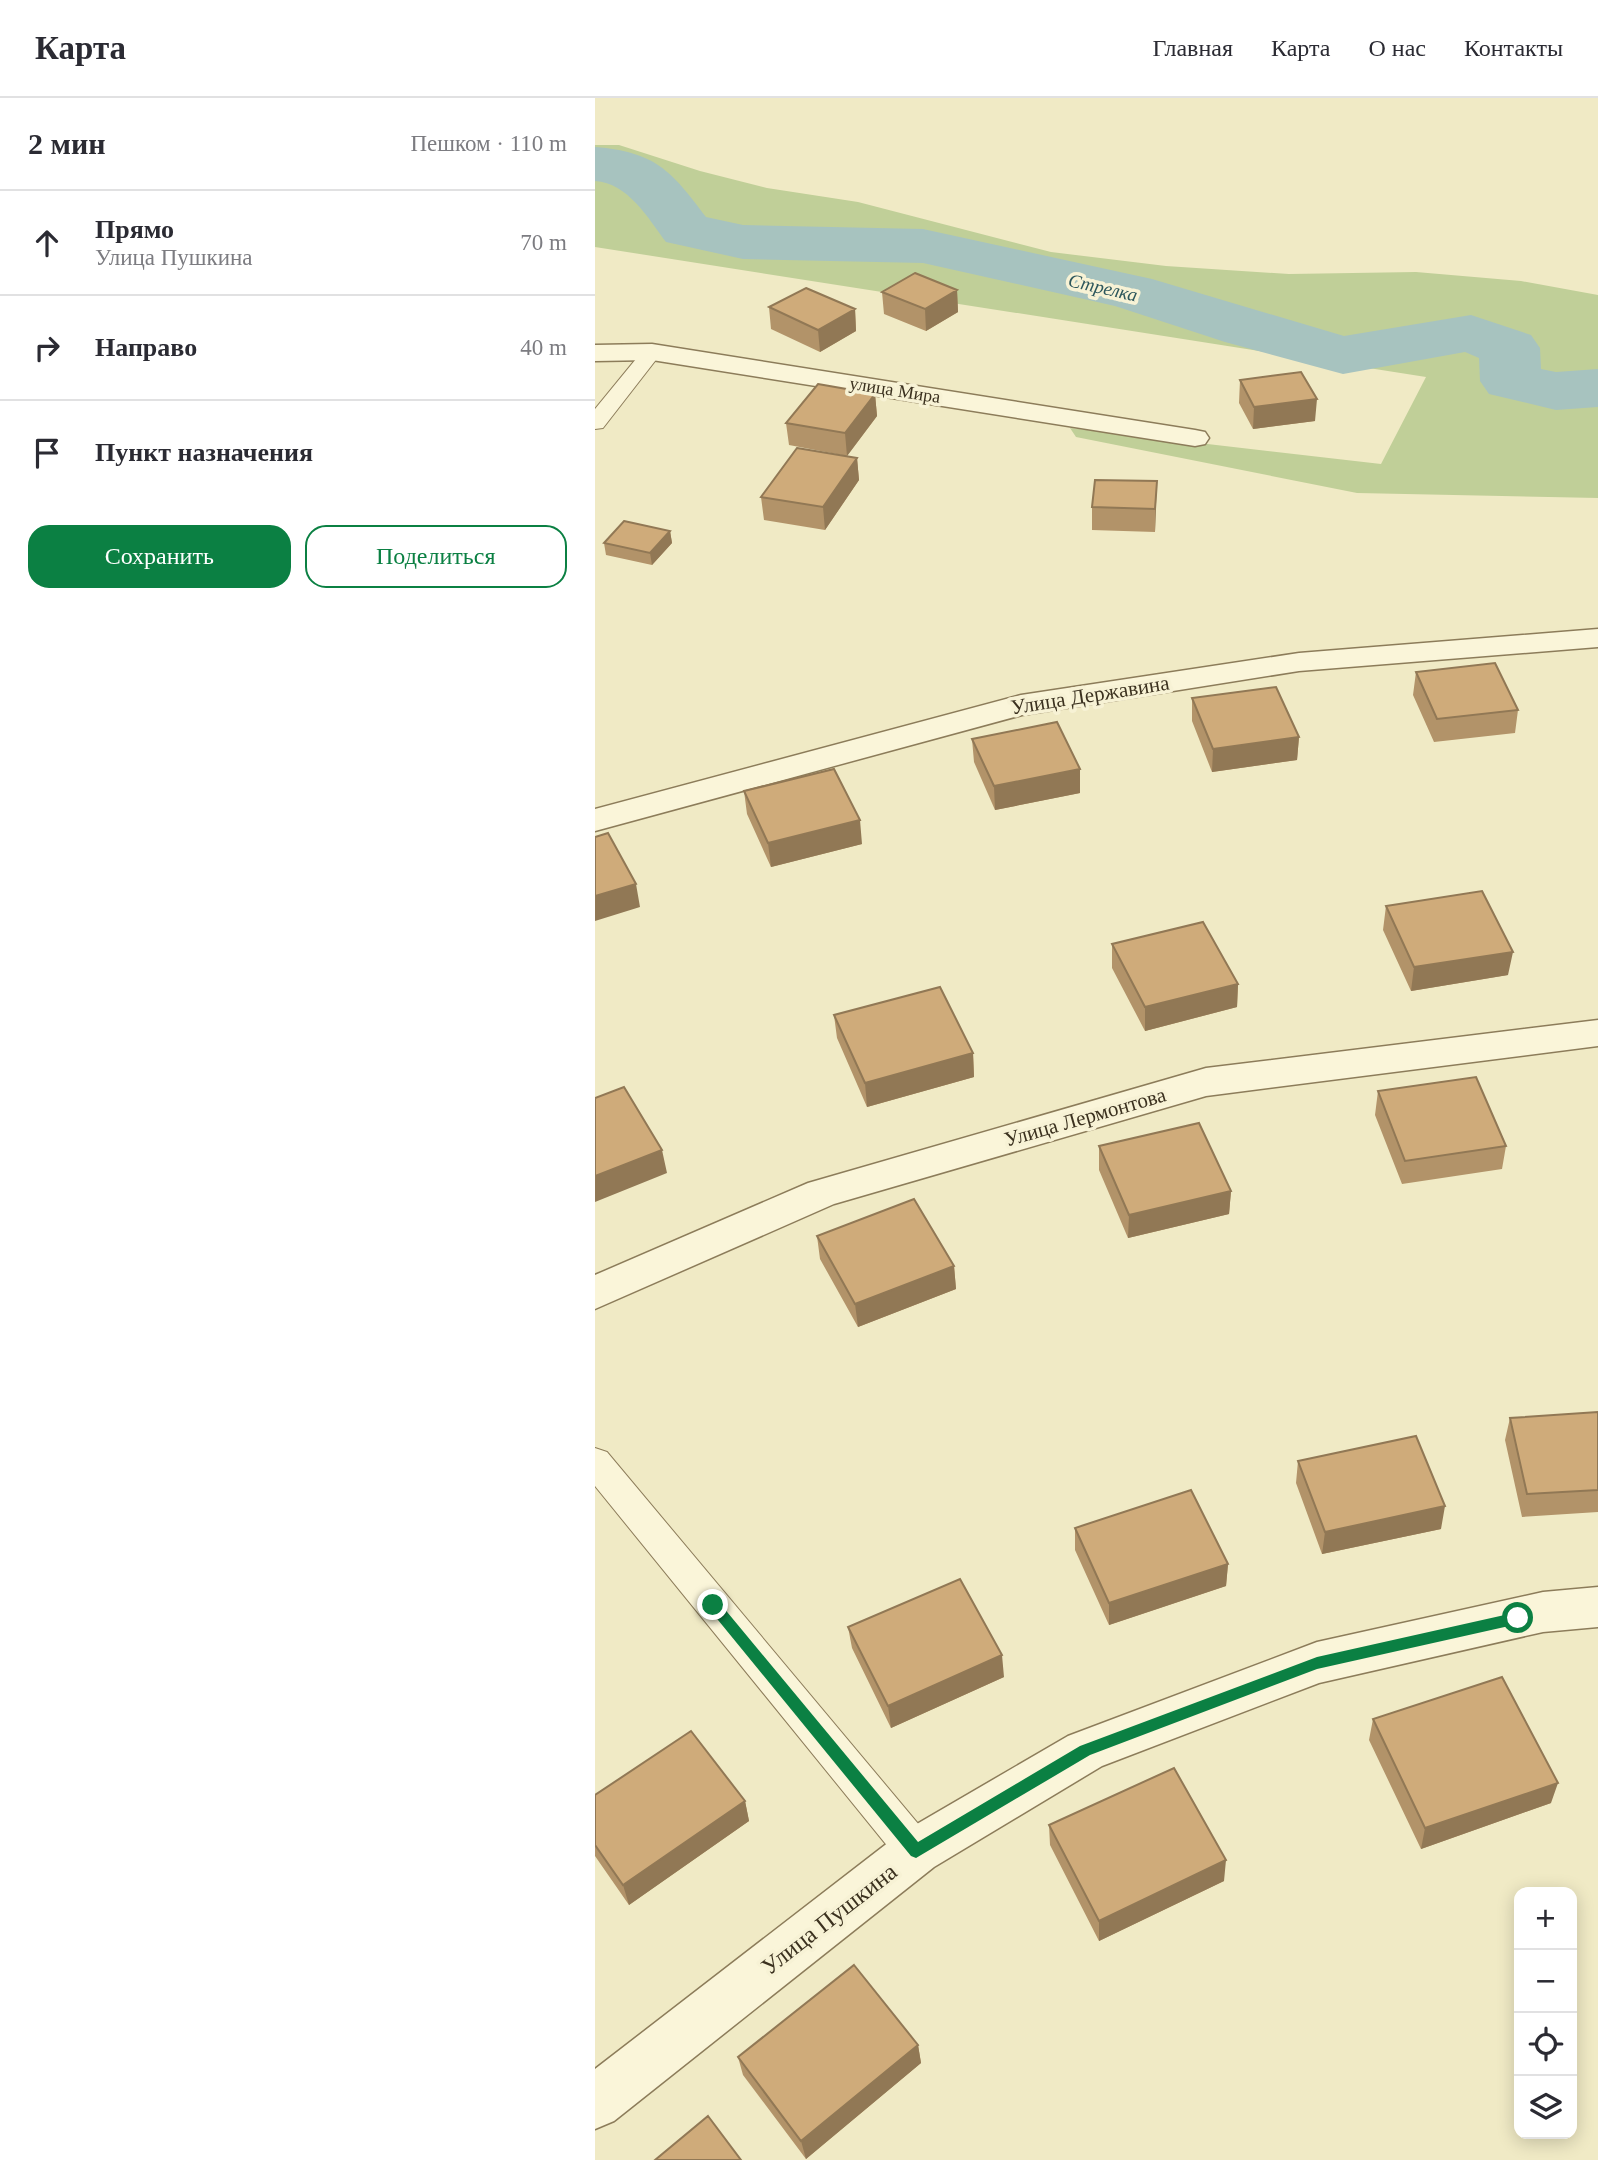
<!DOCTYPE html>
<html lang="ru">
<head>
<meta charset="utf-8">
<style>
  :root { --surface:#fff; --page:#f2f2f3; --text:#2b2b33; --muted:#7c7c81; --line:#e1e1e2; --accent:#0b8043 }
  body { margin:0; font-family:"Times New Roman",serif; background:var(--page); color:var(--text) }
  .controls { position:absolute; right:21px; bottom:21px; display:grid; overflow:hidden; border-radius:14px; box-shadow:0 4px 18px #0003 }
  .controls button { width:63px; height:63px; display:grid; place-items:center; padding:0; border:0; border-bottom:2px solid var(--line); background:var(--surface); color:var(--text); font:35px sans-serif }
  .stop { position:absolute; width:21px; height:21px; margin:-16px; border:5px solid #0b8043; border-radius:50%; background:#fff }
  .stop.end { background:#0b8043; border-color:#fff; box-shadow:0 2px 7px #0008 }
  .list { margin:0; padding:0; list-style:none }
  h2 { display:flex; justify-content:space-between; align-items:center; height:91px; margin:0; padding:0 28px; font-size:30px }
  h2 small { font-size:23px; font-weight:400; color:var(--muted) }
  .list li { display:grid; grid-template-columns:46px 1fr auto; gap:21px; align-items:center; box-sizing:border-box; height:105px; padding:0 28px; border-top:2px solid var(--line) }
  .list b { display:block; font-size:26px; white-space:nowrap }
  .list p { margin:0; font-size:23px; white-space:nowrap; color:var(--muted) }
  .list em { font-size:23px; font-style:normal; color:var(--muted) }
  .actions { display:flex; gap:14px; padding:21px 28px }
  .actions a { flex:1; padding:16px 0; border:2px solid var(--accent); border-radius:21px; text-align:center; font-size:24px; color:var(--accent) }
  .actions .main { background:var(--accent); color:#fff }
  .icon { flex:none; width:38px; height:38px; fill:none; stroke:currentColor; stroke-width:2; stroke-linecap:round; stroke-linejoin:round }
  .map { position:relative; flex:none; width:1003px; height:2062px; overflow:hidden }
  header { display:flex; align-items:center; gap:42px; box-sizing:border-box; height:98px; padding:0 35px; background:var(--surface); border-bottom:2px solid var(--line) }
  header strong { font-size:33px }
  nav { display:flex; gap:38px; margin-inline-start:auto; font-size:24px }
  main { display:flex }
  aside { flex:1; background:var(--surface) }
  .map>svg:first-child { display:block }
  .green { fill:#c0cf98 }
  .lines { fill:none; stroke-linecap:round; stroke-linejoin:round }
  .river { fill:#a7c3bf; fill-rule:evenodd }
  .lane-casing { stroke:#8c7c5a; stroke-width:2 }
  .street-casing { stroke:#8c7c5a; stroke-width:3 }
  .lane { fill:#faf5d9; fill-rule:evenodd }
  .street { fill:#faf5d9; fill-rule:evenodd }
  .wall { fill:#b29369 }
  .shaded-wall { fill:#917855 }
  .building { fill:#cfab7a; stroke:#917855; stroke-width:2 }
  .route { fill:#0b8043 }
  .labels { text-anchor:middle; stroke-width:7; stroke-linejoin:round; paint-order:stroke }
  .far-street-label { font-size:18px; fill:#3b311f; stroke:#f7f2d5 }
  .far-water-label { font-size:19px; font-style:italic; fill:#2d575c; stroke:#f7f2d5 }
  .street-label { font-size:21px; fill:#3b311f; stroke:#f7f2d5 }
  .near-street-label { font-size:24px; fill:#3b311f; stroke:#f7f2d5 }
</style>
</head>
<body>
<header>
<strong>Карта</strong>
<nav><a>Главная</a><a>Карта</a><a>О нас</a><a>Контакты</a></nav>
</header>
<main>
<aside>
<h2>2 мин<small>Пешком · 110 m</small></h2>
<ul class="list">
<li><svg class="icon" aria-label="ahead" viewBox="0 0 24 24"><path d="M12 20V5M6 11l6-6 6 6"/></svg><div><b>Прямо</b><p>Улица Пушкина</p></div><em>70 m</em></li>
<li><svg class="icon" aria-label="right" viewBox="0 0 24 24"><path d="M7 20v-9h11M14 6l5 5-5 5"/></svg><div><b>Направо</b></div><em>40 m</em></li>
<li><svg class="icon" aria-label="arrive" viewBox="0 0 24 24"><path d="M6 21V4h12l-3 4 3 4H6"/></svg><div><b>Пункт назначения</b></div></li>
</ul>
<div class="actions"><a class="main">Сохранить</a><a>Поделиться</a></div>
</aside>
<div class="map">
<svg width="1003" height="2062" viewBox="0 0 1003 2062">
  <rect width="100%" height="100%" fill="#f0eac5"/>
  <path class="green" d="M 0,47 L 24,47 L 105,73 L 172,90 L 263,104 L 456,154 L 571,168 L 694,176 L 821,174 L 926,183 L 1003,197 L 1003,400 L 762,395 L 481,339 L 475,330 L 786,366 L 831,279 L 0,149 Z"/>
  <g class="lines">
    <path class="river" d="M 0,49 C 60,54 76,72 111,119 L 148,127 L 328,131 L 557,181 L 749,238 L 876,217 L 936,237 L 945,250 L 946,271 L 961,274 L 1003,271 L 1003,309 L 961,312 L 894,296 L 885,283 L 884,260 L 870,254 L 748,276 L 630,244 L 520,208 L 328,165 L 148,161 L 71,144 C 53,120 33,85 0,83 Z"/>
    <defs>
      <path id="lane" d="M 57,248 L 64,250 L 67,254 L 8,330 L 0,331 L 0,311 L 50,250 Z
        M 0,1350 L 12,1354 L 335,1740 L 340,1753 L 335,1766 L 321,1771 L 307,1766 L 0,1388 Z"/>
      <path id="street" d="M 57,246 L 600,332 L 610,334 L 614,340 L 610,346 L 600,348 L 57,262 L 0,263 L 0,247 Z
        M 1003,531 L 1003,549 L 704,573 L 427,617 L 0,733 L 0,711 L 426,597 L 704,555 Z
        M 1003,922 L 1003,948 L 611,998 L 239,1106 L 0,1211 L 0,1177 L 213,1085 L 611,970 Z
        M 1003,1489 L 1003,1529 L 948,1534 L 724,1585 L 507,1668 L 339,1769 L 19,2023 L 0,2031 L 0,1971 L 303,1737 L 473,1638 L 722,1544 L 948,1494 Z"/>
    </defs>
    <use href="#lane" class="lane-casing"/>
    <use href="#street" class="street-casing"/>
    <use href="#lane" class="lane"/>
    <use href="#street" class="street"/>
  </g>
  <path class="wall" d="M 362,192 L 363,214 L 331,233 L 289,216 L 287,194 Z
    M 174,209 L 260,211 L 261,233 L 225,254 L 176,231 Z
    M 645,282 L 720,323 L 658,331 L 644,305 Z
    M 280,296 L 282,318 L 252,358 L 194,347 L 191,325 Z
    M 262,360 L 264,382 L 230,432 L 169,422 L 166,399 Z
    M 561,406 L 560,434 L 497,432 L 497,409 Z
    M 75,433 L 77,445 L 57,467 L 11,457 L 9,445 Z
    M 821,574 L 923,612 L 920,635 L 839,644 L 818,597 Z
    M 597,600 L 704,639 L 702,662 L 617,674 L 597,623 Z
    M 377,641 L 485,671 L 485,695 L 400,712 L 379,664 Z
    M 149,693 L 267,746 L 176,769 L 152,716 Z
    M 791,808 L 913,877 L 816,893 L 788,832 Z
    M 517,846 L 643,886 L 642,909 L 550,933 L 517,870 Z
    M 239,917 L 378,955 L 379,979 L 272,1009 L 242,940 Z
    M 783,993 L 911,1048 L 907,1071 L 807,1086 L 780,1017 Z
    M 504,1048 L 636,1093 L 634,1116 L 533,1140 L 504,1072 Z
    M 222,1138 L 359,1168 L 361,1191 L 263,1229 L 225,1161 Z
    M 1003,1314 L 1003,1414 L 927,1419 L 910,1342 L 915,1320 Z
    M 703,1363 L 846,1431 L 727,1456 L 701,1385 Z
    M 480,1430 L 633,1466 L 631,1488 L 514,1527 L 480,1452 Z
    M 253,1529 L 409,1579 L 296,1630 L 257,1550 Z
    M 778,1621 L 956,1705 L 826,1751 L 774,1642 Z
    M 0,1697 L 150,1703 L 154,1723 L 34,1807 L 0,1758 Z
    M 454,1727 L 629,1783 L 504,1843 L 455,1747 Z
    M 323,1947 L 326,1965 L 211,2061 L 148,1977 L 143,1959 Z"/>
  <path class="shaded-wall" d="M 362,192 L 363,214 L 331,233 L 330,211 Z
    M 260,211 L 261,233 L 225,254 L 223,232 Z
    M 280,296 L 282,318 L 252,358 L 250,335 Z
    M 722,301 L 720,323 L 658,331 L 659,309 Z
    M 262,360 L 264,382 L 230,432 L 228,409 Z
    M 562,383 L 561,406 L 560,434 L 560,411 Z
    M 75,433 L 77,445 L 57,467 L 55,455 Z
    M 704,639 L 702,662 L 617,674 L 618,651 Z
    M 485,671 L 485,695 L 400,712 L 399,688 Z
    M 265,722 L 267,746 L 176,769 L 173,745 Z
    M 41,786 L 45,809 L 0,823 L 0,798 Z
    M 918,854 L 913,877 L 816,893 L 819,869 Z
    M 643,886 L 642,909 L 550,933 L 550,909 Z
    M 378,955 L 379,979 L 272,1009 L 270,985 Z
    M 67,1052 L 72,1075 L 0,1104 L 0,1078 Z
    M 636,1093 L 634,1116 L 533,1140 L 534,1117 Z
    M 359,1168 L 361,1191 L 263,1229 L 260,1206 Z
    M 850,1408 L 846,1431 L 727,1456 L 730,1434 Z
    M 633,1466 L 631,1488 L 514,1527 L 514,1505 Z
    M 407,1557 L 409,1579 L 296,1630 L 293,1608 Z
    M 963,1685 L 956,1705 L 826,1751 L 830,1730 Z
    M 150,1703 L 154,1723 L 34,1807 L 28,1787 Z
    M 631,1762 L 629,1783 L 504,1843 L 504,1823 Z
    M 323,1947 L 326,1965 L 211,2061 L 206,2043 Z"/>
  <path class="building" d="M 320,175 L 362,192 L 330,211 L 287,194 Z
    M 211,190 L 260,211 L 223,232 L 174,209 Z
    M 706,274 L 722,301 L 659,309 L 645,282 Z
    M 223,286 L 280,296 L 250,335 L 191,325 Z
    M 202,350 L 262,360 L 228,409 L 166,399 Z
    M 500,382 L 562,383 L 560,411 L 497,409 Z
    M 29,423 L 75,433 L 55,455 L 9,445 Z
    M 900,565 L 923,612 L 842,621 L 821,574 Z
    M 681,589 L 704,639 L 618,651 L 597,600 Z
    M 462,624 L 485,671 L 399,688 L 377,641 Z
    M 239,671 L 265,722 L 173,745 L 149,693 Z
    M 13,735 L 41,786 L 0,798 L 0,739 Z
    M 887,793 L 918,854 L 819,869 L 791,808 Z
    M 608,824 L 643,886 L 550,909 L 517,846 Z
    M 345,889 L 378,955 L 270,985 L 239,917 Z
    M 881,979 L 911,1048 L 810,1063 L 783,993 Z
    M 29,989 L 67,1052 L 0,1078 L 0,1000 Z
    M 604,1025 L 636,1093 L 534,1117 L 504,1048 Z
    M 319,1101 L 359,1168 L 260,1206 L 222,1138 Z
    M 1003,1314 L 1003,1392 L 932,1396 L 915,1320 Z
    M 821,1338 L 850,1408 L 730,1434 L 703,1363 Z
    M 596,1392 L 633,1466 L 514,1505 L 480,1430 Z
    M 365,1481 L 407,1557 L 293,1608 L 253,1529 Z
    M 907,1579 L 963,1685 L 830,1730 L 778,1621 Z
    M 96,1633 L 150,1703 L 28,1787 L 0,1747 L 0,1697 Z
    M 579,1670 L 631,1762 L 504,1823 L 454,1727 Z
    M 259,1867 L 323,1947 L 206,2043 L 143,1959 Z
    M 113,2018 L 146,2062 L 60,2062 Z"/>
  <path class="route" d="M 118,1501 L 123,1503 L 323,1744 L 485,1648 L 722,1559 L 923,1514 L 930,1520 L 923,1526 L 722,1571 L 495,1657 L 321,1760 L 316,1758 L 114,1511 L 112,1507 Z"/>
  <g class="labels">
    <g class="far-street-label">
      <text transform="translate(300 292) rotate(9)" y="6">улица Мира</text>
    </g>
    <g class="far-water-label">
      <text transform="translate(508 189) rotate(13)" y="7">Стрелка</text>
    </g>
    <g class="street-label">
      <text transform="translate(495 597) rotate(-9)" y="7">Улица Державина</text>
      <text transform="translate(490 1019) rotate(-16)" y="7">Улица Лермонтова</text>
    </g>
    <g class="near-street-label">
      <text transform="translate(234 1821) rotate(-38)" y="8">Улица Пушкина</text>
    </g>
  </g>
</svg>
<div class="controls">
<button>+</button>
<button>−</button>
<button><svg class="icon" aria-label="locate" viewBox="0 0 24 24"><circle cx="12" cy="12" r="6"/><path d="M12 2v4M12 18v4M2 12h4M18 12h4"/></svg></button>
<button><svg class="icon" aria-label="layers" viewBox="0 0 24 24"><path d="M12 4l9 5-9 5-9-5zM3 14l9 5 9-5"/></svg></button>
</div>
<div class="stop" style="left:923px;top:1520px"></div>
<div class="stop end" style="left:118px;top:1507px"></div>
</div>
</main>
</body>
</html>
